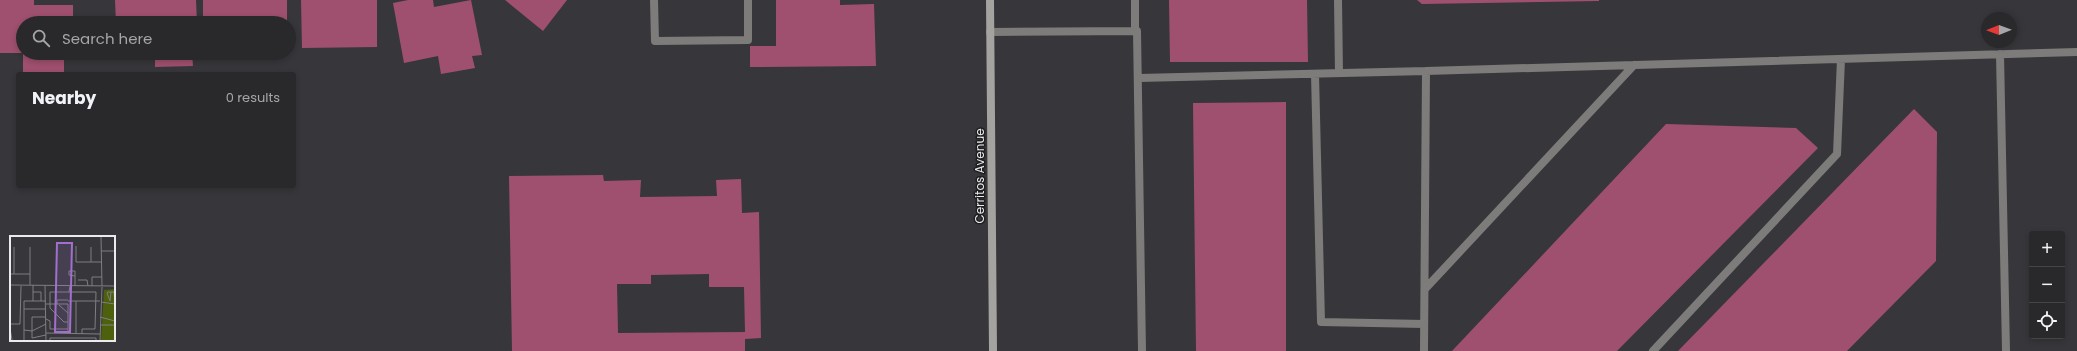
<!DOCTYPE html>
<html lang="en">
<head>
<meta charset="utf-8">
<style>
  :root { --surface:#29292c; --page:#353538; --text:#f1f3f6; --muted:#a5a6a9; --line:#454548 }
  body { margin:0; font-family:Poppins,sans-serif; background:var(--page); color:var(--text) }
  .controls { position:absolute; right:12px; bottom:12px; display:grid; overflow:hidden; border-radius:4px; box-shadow:0 2px 6px #0003 }
  .controls button { width:36px; height:36px; display:grid; place-items:center; padding:0; border:0; border-bottom:1px solid var(--line); background:var(--surface); color:var(--text); font:20px sans-serif }
  .compass { position:absolute; left:1981px; top:12px; width:36px; height:36px; border-radius:50%; background:var(--surface); box-shadow:0 2px 6px #0003; rotate:269deg }
  .list { margin:0; padding:0; list-style:none }
  h2 { display:flex; justify-content:space-between; align-items:center; height:52px; margin:0; padding:0 16px; font-size:17px }
  h2 small { font-size:13px; font-weight:400; color:var(--muted) }
  .icon { flex:none; width:22px; height:22px; fill:none; stroke:currentColor; stroke-width:2; stroke-linecap:round; stroke-linejoin:round }
  .map { position:relative; flex:none; width:2077px; height:351px; overflow:hidden }
  .search { position:absolute; background:var(--surface); box-shadow:0 2px 6px #0003; left:16px; top:16px; width:280px; height:44px; display:flex; align-items:center; gap:10px; box-sizing:border-box; padding:0 14px; border-radius:22px; color:var(--muted); font-size:15px }
  .panel { position:absolute; background:var(--surface); box-shadow:0 2px 6px #0003; left:16px; top:72px; width:280px; height:116px; border-radius:4px }
  .map>svg:first-child { display:block }
  .building { fill:#9f506e; fill-rule:evenodd }
  .lines { fill:none; stroke-linecap:round; stroke-linejoin:round }
  .service { stroke:#7d7c7a; stroke-width:8 }
  .secondary { stroke:#a4a39f; stroke-width:8 }
  .labels { text-anchor:middle; stroke-width:3; stroke-linejoin:round; paint-order:stroke }
  .street-label { font-size:12px; fill:#ebebed; stroke:#1f1f21 }
  .inset-road { fill:none; stroke:#7f7f82; stroke-width:1 }
  .view { fill:#a26fcf; fill-opacity:0.15; stroke:#a26fcf; stroke-width:2 }
  .inset-edge { fill:none; stroke:#ebebed; stroke-width:2 }
</style>
</head>
<body>
<div class="map">
<svg width="2077" height="351" viewBox="0 0 2077 351">
  <rect width="100%" height="100%" fill="#37373b"/>
  <path class="building" d="M 0,0 L 34,0 L 34,5 L 73,5 L 73,23 L 23,23 L 23,53 L 0,53 Z
    M 115,0 L 196,0 L 197,23 L 116,23 Z
    M 203,0 L 287,0 L 287,23 L 203,23 Z
    M 301,0 L 377,0 L 377,47 L 302,48 Z
    M 408,0 L 433,0 L 434,7 L 471,0 L 482,55 L 472,56 L 475,68 L 441,74 L 438,56 L 404,63 L 393,3 Z
    M 505,0 L 567,0 L 543,31 Z
    M 776,0 L 840,0 L 840,5 L 874,4 L 876,66 L 750,67 L 750,46 L 776,46 Z
    M 1169,0 L 1307,0 L 1308,62 L 1170,62 Z
    M 1417,0 L 1599,0 L 1599,1 L 1422,4 Z
    M 23,53 L 64,53 L 64,74 L 23,74 Z
    M 155,53 L 192,53 L 193,66 L 155,67 Z
    M 1286,102 L 1286,351 L 1196,351 L 1193,103 Z
    M 1914,109 L 1937,132 L 1936,261 L 1847,351 L 1678,351 Z
    M 1666,124 L 1796,128 L 1818,148 L 1617,351 L 1452,351 Z
    M 603,175 L 604,181 L 641,180 L 640,197 L 717,196 L 716,180 L 741,179 L 742,213 L 759,212 L 761,338 L 745,339 L 745,351 L 512,351 L 509,176 ZM 709,274 L 709,287 L 744,287 L 745,332 L 618,333 L 617,284 L 651,284 L 651,275 Z"/>
  <g class="lines">
    <path class="service" d="M 654,0 L 655,41 L 748,40 L 748,0
      M 1135,0 L 1135,31
      M 1338,0 L 1339,73
      M 990,32 L 1137,31 L 1142,351
      M 2000,54 L 2006,351
      M 1315,74 L 1321,322 L 1424,324
      M 1139,78 L 1426,71
      M 1425,289 L 1634,65
      M 1424,351 L 1426,71 L 2077,52
      M 1653,351 L 1837,154 L 1841,59"/>
    <path class="secondary" d="M 990,0 L 993,351"/>
  </g>
  <g class="labels">
    <g class="street-label">
      <text transform="translate(980 176) rotate(-90)" y="4">Cerritos Avenue</text>
    </g>
  </g>
  <g transform="translate(10 236)">
    <rect width="105" height="105" fill="#37373b"/>
    <path d="M 105,53 L 105,105 L 91,105 L 94,54 Z" fill="#4c600e"/>
    <path class="inset-road" d="M 91,0 L 92,50M 66,10 L 66,26 L 92,26M 4,11 L 4,38M 91,15 L 105,15M 81,26 L 81,11M 0,38 L 20,38M 65,40 L 59,39 L 59,35 L 65,35 L 65,50M 68,44 L 77,44 L 78,50M 0,49 L 105,50M 20,49 L 20,11M 23,49 L 23,65 L 36,65M 35,50 L 36,105M 82,50 L 82,41 L 92,41M 23,56 L 31,56 L 31,65M 59,56 L 86,56 L 85,93 L 72,93 L 72,98M 101,56 L 100,65 L 97,57 L 98,56 L 105,56M 58,65 L 90,65M 91,66 L 105,68 L 104,56M 36,68 L 40,68 L 40,72 L 54,86 L 58,86M 47,68 L 47,64 L 58,64M 49,69 L 58,77M 14,73 L 36,73M 90,81 L 105,85M 36,83 L 40,85 L 40,93 L 58,93M 0,88 L 10,88 L 11,50M 36,88 L 22,95 L 22,81 L 36,81M 90,89 L 105,89M 0,92 L 2,104M 14,94 L 22,95 L 22,102 L 36,99M 36,97 L 90,98M 58,97 L 58,68 L 40,68 L 40,56 L 59,56 L 60,50M 66,98 L 66,65M 14,105 L 14,65 L 23,65M 40,105 L 40,102 L 86,102 L 86,105M 90,105 L 92,51"/>
    <path class="view" d="M 47,7 L 62,7 L 60,96 L 45,96 Z"/>
    <rect width="105" height="105" class="inset-edge"/>
  </g>
</svg>
<div class="controls">
<button>+</button>
<button>−</button>
<button><svg class="icon" aria-label="locate" viewBox="0 0 24 24"><circle cx="12" cy="12" r="6"/><path d="M12 2v4M12 18v4M2 12h4M18 12h4"/></svg></button>
</div>
<svg class="compass" viewBox="-18 -18 36 36"><path d="M0-13l5 13h-10z" fill="#e53935"/><path d="M0 13l5-13h-10z" fill="#a5a6a9"/></svg>
<div class="search"><svg class="icon" aria-label="search" viewBox="0 0 24 24"><circle cx="10" cy="10" r="6"/><path d="M15 15l6 6"/></svg>Search here</div>
<section class="panel">
<h2>Nearby<small>0 results</small></h2>
<ul class="list">
</ul>
</section>
</div>
</body>
</html>
